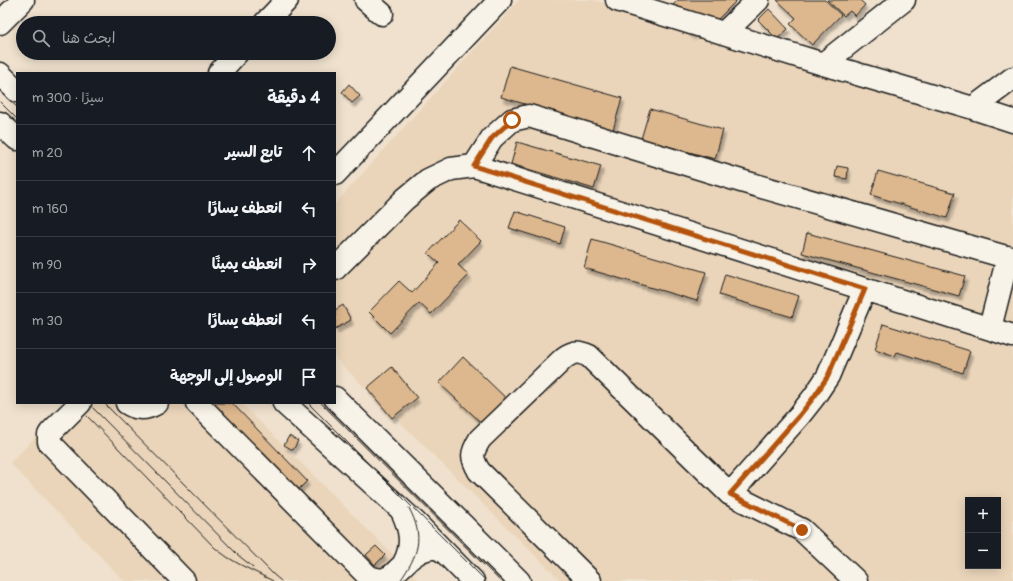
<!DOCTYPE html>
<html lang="ar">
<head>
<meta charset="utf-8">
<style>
  :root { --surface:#171b24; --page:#242831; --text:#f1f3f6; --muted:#9ea1a6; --line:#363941 }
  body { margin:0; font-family:Pangolin,"Playpen Sans Arabic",sans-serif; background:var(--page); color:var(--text); direction:rtl }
  .controls { position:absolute; right:12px; bottom:12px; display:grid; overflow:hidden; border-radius:0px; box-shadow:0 2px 10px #0003 }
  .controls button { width:36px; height:36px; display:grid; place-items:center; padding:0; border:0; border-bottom:1px solid var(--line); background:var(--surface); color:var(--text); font:20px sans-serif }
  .stop { position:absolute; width:12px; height:12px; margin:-9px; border:3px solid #b45309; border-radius:50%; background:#fff }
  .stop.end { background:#b45309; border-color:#fff; box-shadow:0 1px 4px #0008 }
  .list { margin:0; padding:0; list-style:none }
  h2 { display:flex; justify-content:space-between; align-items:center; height:52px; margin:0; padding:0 16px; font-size:17px }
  h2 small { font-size:13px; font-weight:400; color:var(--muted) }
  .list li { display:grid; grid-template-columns:26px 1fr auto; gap:12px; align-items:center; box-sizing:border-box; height:56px; padding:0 16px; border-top:1px solid var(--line) }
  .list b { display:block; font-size:15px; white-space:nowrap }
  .list em { font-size:13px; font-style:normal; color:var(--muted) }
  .icon { flex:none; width:22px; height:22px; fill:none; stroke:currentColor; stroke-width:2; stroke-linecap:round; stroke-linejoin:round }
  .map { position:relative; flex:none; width:1013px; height:581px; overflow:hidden; direction:ltr }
  .search { position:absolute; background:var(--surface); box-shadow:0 2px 10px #0003; left:16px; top:16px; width:320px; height:44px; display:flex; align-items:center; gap:10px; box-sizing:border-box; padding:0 14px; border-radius:22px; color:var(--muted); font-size:15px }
  .panel { position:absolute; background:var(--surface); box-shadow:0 2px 10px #0003; left:16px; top:72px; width:320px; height:332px; border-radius:0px; direction:rtl }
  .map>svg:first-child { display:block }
  .built { fill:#ead5ba; fill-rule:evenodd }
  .building { fill:#ddb88e; stroke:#1c1c1c; filter:url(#shadow) }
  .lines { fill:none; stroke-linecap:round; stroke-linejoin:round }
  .minor-casing { stroke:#1c1c1c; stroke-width:25 }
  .major-casing { stroke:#1c1c1c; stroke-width:25 }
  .minor { stroke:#f7f3e8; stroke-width:22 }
  .major { stroke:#f7f3e8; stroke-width:22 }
  .tram { stroke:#1c1c1c; stroke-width:1 }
  .route { stroke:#b45309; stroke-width:5 }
</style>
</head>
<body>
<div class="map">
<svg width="1013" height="581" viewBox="0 0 1013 581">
  <defs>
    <filter id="shadow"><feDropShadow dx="2.5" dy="4.5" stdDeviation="1" flood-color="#0004"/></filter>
  </defs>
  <rect width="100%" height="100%" fill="#efe1cd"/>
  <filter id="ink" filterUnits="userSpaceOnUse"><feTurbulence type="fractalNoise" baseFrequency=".025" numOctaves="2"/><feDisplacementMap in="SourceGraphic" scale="8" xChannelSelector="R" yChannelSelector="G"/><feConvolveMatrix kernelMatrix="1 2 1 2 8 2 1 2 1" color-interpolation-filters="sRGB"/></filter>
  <g filter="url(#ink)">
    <path class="built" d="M 519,0 L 593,0 L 1013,132 L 1013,581 L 561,581 L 335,358 L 335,204 ZM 968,500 L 998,500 L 998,566 L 968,566 Z
      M 69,403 L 241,403 L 418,580 L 417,581 L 124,581 L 10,463 Z"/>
    <path class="building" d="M 678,0 L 737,0 L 709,28 L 704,23 L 692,35 L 667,11 Z
      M 777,0 L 825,0 L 841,15 L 812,45 L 790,24 L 796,18 Z
      M 827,0 L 860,0 L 865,5 L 855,16 L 850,11 L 844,16 Z
      M 769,9 L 788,29 L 777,39 L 758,20 Z
      M 510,66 L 622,98 L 613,130 L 501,97 Z
      M 349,84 L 360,96 L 352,103 L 342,92 Z
      M 650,109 L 723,130 L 715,159 L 641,139 Z
      M 517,142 L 601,166 L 594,189 L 511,164 Z
      M 837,166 L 848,168 L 847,179 L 835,177 Z
      M 878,171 L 955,193 L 947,218 L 871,195 Z
      M 515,211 L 565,227 L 560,244 L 509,228 Z
      M 459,220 L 481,241 L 458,265 L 469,275 L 431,314 L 419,303 L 390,333 L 369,312 L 399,281 L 412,293 L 439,263 L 428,253 Z
      M 807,233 L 965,276 L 959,296 L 802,253 Z
      M 592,239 L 706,272 L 697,301 L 584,268 Z
      M 725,274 L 799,296 L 792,317 L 719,295 Z
      M 343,305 L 351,320 L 335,329 L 335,310 Z
      M 883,324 L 970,351 L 963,373 L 897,352 L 895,356 L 875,349 Z
      M 463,357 L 511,403 L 487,428 L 439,383 Z
      M 392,367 L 417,398 L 392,418 L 367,388 Z
      M 208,403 L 232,403 L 307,481 L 295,493 Z
      M 289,436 L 298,441 L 293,450 L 284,445 Z
      M 376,546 L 385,555 L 375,565 L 366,555 Z"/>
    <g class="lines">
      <defs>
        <path id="minor" d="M 366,0 L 382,14
          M 617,0 L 823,64 L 973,108 L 1013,78
          M 0,23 L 23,0
          M 265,23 L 287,0
          M 724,33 L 758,0
          M 823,64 L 904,0
          M 219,73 L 237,53
          M 973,108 L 1013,121
          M 474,166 L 492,138 L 512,120 L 529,116 L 741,181 L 1013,259
          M 335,174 L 500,0
          M 335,269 L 405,199 L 428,180 L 451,169 L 474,166 L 1013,336
          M 990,328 L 1008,257
          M 80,403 L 51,432 L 49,435 L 49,442 L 184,581
          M 127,403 C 137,410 147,409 157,403
          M 197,403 L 369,577 C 375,579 381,581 387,578 C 393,576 397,570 402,566 C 410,557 423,547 435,548 C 438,548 441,550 444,552
          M 730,494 L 799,416 L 814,397 L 828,376 L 865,289
          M 402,511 C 410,528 414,545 404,563
          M 590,581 L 479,471 C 471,457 471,454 480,439 L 564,358 C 574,351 578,351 589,356 L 730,494 L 802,530 L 856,581"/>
        <path id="major" d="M 0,74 L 17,91
          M 0,123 L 17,139
          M 335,398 L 519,581
          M 284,403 L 416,523 L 473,581"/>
      </defs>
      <use href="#minor" class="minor-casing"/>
      <use href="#major" class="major-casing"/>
      <use href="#minor" class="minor"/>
      <use href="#major" class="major"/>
      <path class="tram" d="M 0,91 L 17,107
        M 0,102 L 17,119
        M 104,403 L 274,575 L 281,581
        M 308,403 L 486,581
        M 321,403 L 500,581
        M 93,408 L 239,556 L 253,567
        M 87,416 L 215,548 L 227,557 L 239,564 L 273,581
        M 400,581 C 418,555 425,538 409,508"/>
    </g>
  </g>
  <g class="lines" filter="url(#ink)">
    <path class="route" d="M 512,120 L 492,138 L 474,166 L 865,289 L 828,376 L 814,397 L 799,416 L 730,494 L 802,530"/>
  </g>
</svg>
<div class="controls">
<button>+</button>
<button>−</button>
</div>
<div class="stop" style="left:512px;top:120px"></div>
<div class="stop end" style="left:802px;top:530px"></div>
<div class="search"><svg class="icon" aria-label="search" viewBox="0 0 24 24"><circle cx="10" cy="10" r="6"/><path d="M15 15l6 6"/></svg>ابحث هنا</div>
<section class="panel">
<h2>4 دقيقة<small>سيرًا · 300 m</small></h2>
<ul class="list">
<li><svg class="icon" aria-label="ahead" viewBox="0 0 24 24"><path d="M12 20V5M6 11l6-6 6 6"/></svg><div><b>تابع السير</b></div><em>20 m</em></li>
<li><svg class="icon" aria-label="left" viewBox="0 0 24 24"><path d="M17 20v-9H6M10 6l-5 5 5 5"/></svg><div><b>انعطف يسارًا</b></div><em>160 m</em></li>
<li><svg class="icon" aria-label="right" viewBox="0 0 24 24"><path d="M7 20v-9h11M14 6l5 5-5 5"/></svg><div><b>انعطف يمينًا</b></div><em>90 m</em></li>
<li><svg class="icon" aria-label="left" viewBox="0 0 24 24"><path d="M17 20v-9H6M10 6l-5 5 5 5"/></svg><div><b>انعطف يسارًا</b></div><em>30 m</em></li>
<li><svg class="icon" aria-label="arrive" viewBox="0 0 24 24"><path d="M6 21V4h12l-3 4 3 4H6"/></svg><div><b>الوصول إلى الوجهة</b></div></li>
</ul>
</section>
</div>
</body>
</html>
